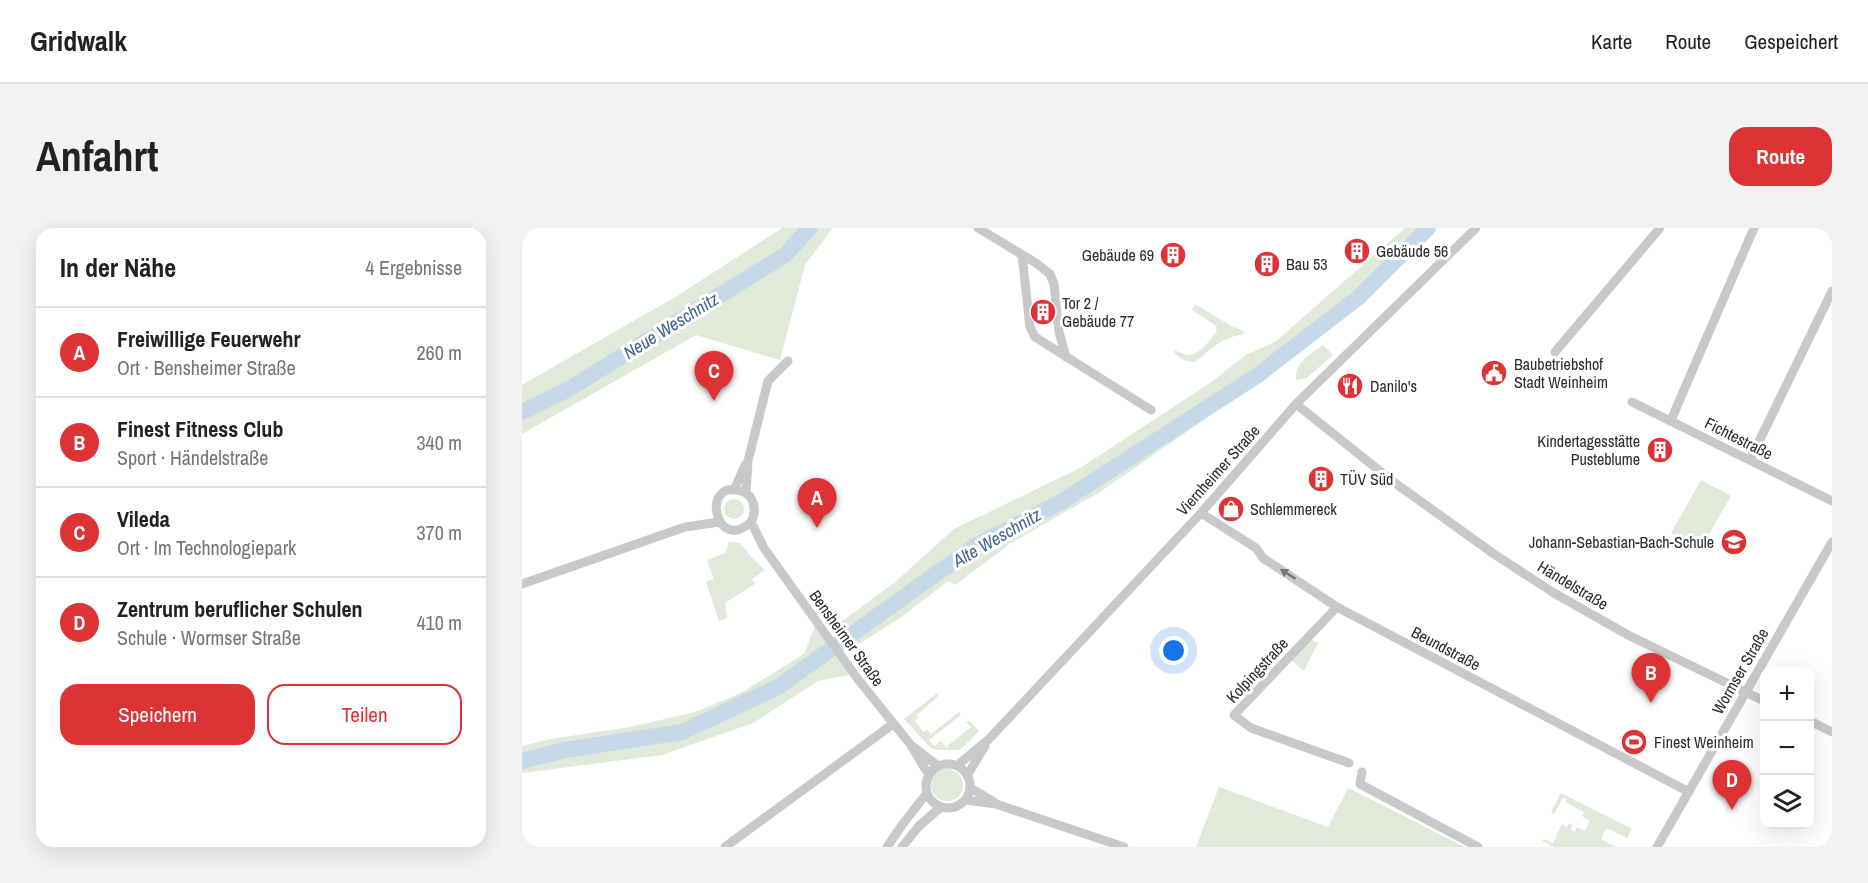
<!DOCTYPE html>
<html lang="de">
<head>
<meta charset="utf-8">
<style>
  :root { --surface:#fff; --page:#f2f2f2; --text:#222; --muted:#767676; --line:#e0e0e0; --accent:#dd3335 }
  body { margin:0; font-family:"Archivo Narrow",sans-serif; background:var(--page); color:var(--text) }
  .controls { position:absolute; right:18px; bottom:18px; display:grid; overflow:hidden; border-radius:12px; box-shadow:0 6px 24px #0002 }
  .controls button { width:54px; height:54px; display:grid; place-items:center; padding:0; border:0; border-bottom:2px solid var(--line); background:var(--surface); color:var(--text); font:30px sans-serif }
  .you { position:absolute; left:652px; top:423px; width:21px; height:21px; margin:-15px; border:4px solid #fff; border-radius:50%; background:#1a73e8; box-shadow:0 0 0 9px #1a73e833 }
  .badge { display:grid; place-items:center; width:39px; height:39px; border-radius:50%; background:var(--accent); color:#fff; font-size:20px; font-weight:700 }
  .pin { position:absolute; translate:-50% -50px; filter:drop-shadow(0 2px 3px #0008) }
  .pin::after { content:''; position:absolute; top:32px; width:21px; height:18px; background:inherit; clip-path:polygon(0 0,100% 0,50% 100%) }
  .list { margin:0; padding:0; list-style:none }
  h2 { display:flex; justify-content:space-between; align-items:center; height:78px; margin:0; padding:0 24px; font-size:26px }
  h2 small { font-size:20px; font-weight:400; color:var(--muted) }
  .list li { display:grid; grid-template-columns:39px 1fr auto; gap:18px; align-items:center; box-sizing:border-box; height:90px; padding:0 24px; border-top:2px solid var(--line) }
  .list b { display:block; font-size:22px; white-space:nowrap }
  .list p { margin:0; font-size:20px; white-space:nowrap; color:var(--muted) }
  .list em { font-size:20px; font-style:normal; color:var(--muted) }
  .actions { display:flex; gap:12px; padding:18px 24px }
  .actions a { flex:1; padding:14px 0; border:2px solid var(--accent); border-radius:18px; text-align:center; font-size:21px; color:var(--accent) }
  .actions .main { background:var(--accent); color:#fff }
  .icon { flex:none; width:33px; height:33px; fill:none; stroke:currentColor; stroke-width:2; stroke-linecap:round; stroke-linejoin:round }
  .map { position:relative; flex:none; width:1310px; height:619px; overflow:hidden; border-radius:18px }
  header { display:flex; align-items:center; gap:36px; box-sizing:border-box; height:84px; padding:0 30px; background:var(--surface); border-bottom:2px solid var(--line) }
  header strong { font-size:28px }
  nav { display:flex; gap:33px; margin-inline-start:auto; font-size:21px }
  .intro { display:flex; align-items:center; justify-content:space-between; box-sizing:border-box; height:144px; padding:0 36px }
  h1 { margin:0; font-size:42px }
  .button { padding:15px 27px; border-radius:18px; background:var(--accent); color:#fff; font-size:21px; font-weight:700 }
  main { display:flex; gap:36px; padding:0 36px }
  aside { flex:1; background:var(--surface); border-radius:18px; box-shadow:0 6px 24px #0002 }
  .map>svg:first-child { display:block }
  .green { fill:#e1e9d9 }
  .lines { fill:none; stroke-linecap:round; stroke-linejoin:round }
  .river { stroke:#c5d9e9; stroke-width:16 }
  .minor { stroke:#c9c9c9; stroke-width:9 }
  .oneway { fill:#737373 }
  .labels { text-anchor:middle; stroke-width:6; stroke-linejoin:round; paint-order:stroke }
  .poi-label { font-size:16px; fill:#2c2c2c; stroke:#fff; text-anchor:start }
  .street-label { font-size:16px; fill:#2c2c2c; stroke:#fff }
  .water-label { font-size:18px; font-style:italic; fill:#3e6789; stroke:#fff }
</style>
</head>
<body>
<header>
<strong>Gridwalk</strong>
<nav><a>Karte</a><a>Route</a><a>Gespeichert</a></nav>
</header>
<div class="intro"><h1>Anfahrt</h1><a class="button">Route</a></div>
<main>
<aside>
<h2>In der Nähe<small>4 Ergebnisse</small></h2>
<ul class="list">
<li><span class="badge">A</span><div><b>Freiwillige Feuerwehr</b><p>Ort · Bensheimer Straße</p></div><em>260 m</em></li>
<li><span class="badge">B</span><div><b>Finest Fitness Club</b><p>Sport · Händelstraße</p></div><em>340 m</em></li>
<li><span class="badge">C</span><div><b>Vileda</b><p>Ort · Im Technologiepark</p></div><em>370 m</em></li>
<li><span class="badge">D</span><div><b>Zentrum beruflicher Schulen</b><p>Schule · Wormser Straße</p></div><em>410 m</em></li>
</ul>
<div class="actions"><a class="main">Speichern</a><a>Teilen</a></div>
</aside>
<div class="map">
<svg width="1310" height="619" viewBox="0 0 1310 619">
  <rect width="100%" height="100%" fill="#fff"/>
  <path class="green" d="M 260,0 L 311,0 L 283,37 L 258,132 L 174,107 L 0,206 L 0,157 L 155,68 Z
    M 883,0 L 910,0 L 777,124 L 758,139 L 578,264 L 489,315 L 433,357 L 426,353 L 378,390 L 329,421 L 312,399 L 372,355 L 432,301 L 558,240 L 685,157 L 724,127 L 753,114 Z
    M 673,76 L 711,99 L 722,103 L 721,107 C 700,108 689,122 673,134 C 664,133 655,131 651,122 C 655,123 661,126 665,127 C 677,128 689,111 695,103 L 693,97 L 670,82 Z
    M 801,117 L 811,127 L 785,150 L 774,152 C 772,135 789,126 801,117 Z
    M 1179,252 L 1209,268 L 1178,322 L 1149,305 Z
    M202 281a10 10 0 1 1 20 0a10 10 0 1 1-20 0Z
    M 207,314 L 218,315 L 230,330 L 243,342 L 230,351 L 233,356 L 203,375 L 205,390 L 197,393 L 184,354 L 192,351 L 185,332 L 203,325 Z
    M 294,396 L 327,447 L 296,453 L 231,495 L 140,527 L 0,545 L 0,518 L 29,511 L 108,499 L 173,484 L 219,465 L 282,426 Z
    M 788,411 L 796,415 L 782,443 L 769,432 Z
    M 417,464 L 415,469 L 395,487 L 396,490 L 393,493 L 401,504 L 405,502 L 409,506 L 437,484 L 439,487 L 407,512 L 413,518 L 419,513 L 424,519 L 449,499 L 444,494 L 447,493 L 457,503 L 438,522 L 414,522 L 409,520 L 382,491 Z
    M409 557a16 16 0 1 1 32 0a16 16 0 1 1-32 0Z
    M 697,559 L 806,599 L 826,560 L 943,619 L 674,619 Z
    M 1039,565 L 1110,601 L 1105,610 L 1084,600 L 1079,611 L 1094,619 L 1032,619 L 1020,613 L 1022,611 L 1031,615 L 1040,596 L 1045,599 L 1047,595 L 1051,597 L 1048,601 L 1053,604 L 1055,599 L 1063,603 L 1068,593 L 1060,588 L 1062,584 L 1043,574 L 1044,571 L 1041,570 L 1032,586 L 1029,584 Z"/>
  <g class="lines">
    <path class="river" d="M 0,184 L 47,161 L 263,27 L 288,0
      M 0,533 L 43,522 L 160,504 L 256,459 L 453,318 L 539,274 L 736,147 L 837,69 L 906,0"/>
    <path class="minor" d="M 456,0 L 514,35 L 528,46 L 532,56 L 537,104 L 544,129
      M 500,27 L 508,99 L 513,109 L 629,182
      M 1033,124 L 1138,0
      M 1110,174 L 1310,273
      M 774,176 L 873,255 L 972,326 L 1032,365 L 1106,407 L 1242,473
      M 1149,192 L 1232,0
      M 1228,232 L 1310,63
      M 212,262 L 223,237
      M 224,265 L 226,233 L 246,153 L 266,133
      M 679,285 L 734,320 L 741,330 L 815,379 L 1167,564
      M 229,294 C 193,327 178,250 219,263 C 233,267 235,283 229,294 L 242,320 L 335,450 L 388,516 L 407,547
      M 0,356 L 163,299 L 197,294
      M 815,379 L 712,487 L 729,500 L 827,535
      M 1288,493 L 1310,504
      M 392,519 L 416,538
      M404 558a22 22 0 1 1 44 0a22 22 0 1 1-44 0Z
      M 436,537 L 467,511 L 679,285 L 774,176 L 954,0
      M 840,544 L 838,556 L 956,619
      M 446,546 L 463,518
      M 449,560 L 472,574
      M 444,572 L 474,576 L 602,619
      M 203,619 L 371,496
      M 365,619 L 380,597 L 405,565
      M 380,619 L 397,598 L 419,579
      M 1135,619 L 1310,314"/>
  </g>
  <defs><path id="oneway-solid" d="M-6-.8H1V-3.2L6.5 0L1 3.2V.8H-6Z" transform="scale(1.5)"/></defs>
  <use class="oneway" href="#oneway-solid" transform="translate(766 346) rotate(-148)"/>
  <defs>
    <symbol id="building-disc" viewBox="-11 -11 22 22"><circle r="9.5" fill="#dd3335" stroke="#fff"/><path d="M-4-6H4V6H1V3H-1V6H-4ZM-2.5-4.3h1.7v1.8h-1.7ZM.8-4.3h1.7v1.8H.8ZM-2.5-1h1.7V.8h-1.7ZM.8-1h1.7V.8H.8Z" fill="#fff"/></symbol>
    <symbol id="civic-disc" viewBox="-11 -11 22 22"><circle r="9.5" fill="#dd3335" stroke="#fff"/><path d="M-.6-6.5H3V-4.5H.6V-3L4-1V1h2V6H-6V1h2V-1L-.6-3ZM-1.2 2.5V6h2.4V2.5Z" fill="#fff"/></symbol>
    <symbol id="restaurant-disc" viewBox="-11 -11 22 22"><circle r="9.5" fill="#dd3335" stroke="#fff"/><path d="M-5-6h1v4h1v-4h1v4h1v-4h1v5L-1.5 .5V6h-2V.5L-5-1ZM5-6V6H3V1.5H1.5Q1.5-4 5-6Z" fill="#fff"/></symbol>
    <symbol id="shop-disc" viewBox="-11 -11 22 22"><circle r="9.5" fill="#dd3335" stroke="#fff"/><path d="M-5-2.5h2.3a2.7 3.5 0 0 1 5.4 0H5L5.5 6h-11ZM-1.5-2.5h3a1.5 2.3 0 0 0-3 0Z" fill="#fff"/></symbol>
    <symbol id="school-disc" viewBox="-11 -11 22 22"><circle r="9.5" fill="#dd3335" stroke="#fff"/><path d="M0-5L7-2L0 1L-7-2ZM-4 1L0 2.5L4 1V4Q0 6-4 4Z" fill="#fff"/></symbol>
    <symbol id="stadium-disc" viewBox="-11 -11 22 22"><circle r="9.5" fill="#dd3335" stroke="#fff"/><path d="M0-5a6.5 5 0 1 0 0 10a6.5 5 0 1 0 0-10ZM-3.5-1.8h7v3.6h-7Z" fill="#fff"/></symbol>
  </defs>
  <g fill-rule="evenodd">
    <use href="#building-disc" x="820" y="8" width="30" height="30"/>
    <use href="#building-disc" x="636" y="12" width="30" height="30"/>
    <use href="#building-disc" x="730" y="21" width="30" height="30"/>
    <use href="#building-disc" x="506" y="69" width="30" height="30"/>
    <use href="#civic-disc" x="957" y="130" width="30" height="30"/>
    <use href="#restaurant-disc" x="813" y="143" width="30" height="30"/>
    <use href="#building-disc" x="1123" y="207" width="30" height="30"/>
    <use href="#building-disc" x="784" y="236" width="30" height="30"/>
    <use href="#shop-disc" x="694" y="266" width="30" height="30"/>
    <use href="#school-disc" x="1197" y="299" width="30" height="30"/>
    <use href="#stadium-disc" x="1097" y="499" width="30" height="30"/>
  </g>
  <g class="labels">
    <g class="poi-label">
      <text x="854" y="29">Gebäude 56</text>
      <text x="632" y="33" text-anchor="end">Gebäude 69</text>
      <text x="764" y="42">Bau 53</text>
      <text x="540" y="81">Tor 2 /<tspan x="540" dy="18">Gebäude 77</tspan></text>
      <text x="992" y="142">Baubetriebshof<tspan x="992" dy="18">Stadt Weinheim</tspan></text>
      <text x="848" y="164">Danilo's</text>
      <text x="1118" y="219" text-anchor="end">Kindertagesstätte<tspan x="1118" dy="18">Pusteblume</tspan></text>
      <text x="818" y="257">TÜV Süd</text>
      <text x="728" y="287">Schlemmereck</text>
      <text x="1192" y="320" text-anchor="end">Johann-Sebastian-Bach-Schule</text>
      <text x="1132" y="520">Finest Weinheim</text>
    </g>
    <g class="street-label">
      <text transform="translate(1217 210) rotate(27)" y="6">Fichtestraße</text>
      <text transform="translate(696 242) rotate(-48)" y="6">Viernheimer Straße</text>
      <text transform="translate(1051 357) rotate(31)" y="6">Händelstraße</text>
      <text transform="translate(325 410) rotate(54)" y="6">Bensheimer Straße</text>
      <text transform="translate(924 420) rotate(28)" y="6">Beundstraße</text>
      <text transform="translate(735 442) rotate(-47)" y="6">Kolpingstraße</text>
      <text transform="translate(1218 443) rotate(-60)" y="6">Wormser Straße</text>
    </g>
    <g class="water-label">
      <text transform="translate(149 98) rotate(-32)" y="6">Neue Weschnitz</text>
      <text transform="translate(475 310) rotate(-30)" y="6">Alte Weschnitz</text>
    </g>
  </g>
</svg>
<div class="controls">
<button>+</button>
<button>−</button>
<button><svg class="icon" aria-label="layers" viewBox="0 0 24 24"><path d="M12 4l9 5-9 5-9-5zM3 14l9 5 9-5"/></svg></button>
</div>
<div class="you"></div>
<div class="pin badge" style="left:295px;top:300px">A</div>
<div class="pin badge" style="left:1129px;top:475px">B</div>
<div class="pin badge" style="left:192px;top:173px">C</div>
<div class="pin badge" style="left:1210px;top:582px">D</div>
</div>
</main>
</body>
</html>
